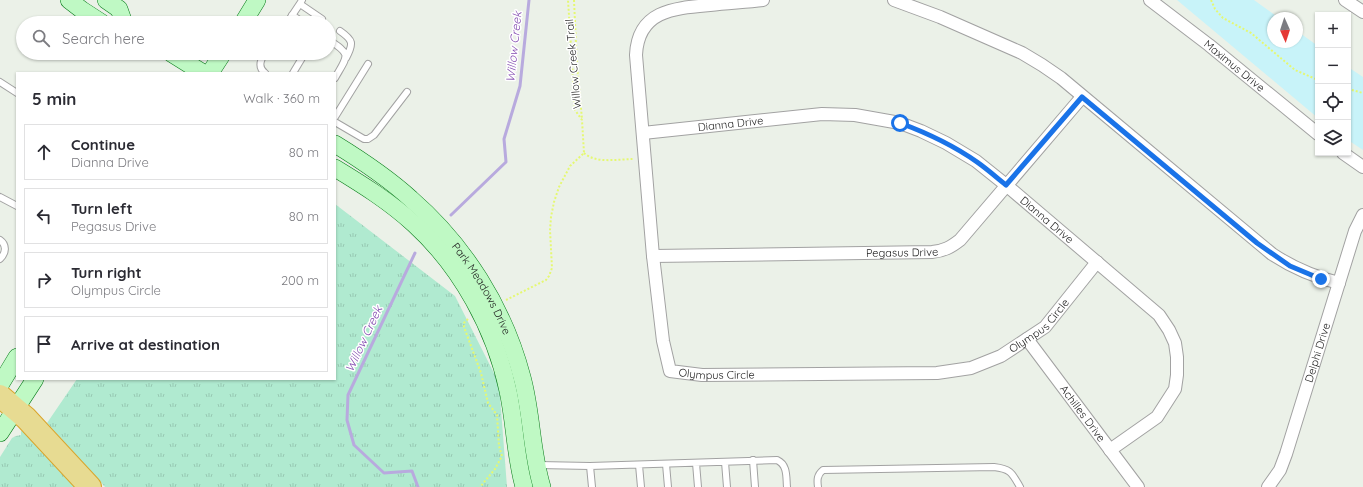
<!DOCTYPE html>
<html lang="en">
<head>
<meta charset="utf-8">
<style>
  :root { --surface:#fff; --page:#f2f2f3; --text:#2b2b33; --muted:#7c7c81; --line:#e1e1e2 }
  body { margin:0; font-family:Quicksand,sans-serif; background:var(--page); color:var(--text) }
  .controls { position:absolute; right:12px; top:12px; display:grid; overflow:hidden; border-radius:0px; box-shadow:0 1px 3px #0004 }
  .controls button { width:36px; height:36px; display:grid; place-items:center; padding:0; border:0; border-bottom:1px solid var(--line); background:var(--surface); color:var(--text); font:20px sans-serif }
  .compass { position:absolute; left:1267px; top:12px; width:36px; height:36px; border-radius:50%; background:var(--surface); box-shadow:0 1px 3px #0004; rotate:177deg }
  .stop { position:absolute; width:12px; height:12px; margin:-9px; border:3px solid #1a73e8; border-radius:50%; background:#fff }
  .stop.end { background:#1a73e8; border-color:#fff; box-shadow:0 1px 4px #0008 }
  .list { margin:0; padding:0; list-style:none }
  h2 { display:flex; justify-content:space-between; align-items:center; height:52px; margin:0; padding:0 16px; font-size:17px }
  h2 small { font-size:13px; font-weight:400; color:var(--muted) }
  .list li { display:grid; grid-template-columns:26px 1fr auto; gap:12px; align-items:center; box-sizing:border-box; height:56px; margin:0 8px 8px; padding:0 8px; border:1px solid var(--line); border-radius:0px }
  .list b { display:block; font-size:15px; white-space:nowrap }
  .list p { margin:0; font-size:13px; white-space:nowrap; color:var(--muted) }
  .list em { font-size:13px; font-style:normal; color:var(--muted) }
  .icon { flex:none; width:22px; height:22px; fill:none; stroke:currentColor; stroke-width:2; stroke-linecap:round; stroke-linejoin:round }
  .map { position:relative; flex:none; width:1363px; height:487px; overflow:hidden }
  .search { position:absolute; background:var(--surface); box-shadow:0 1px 3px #0004; left:16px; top:16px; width:320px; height:44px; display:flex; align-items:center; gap:10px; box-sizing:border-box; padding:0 14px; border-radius:22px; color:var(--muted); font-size:15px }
  .panel { position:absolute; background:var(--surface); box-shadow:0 1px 3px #0004; left:16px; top:72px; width:320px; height:308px; border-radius:0px }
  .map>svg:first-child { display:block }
  .grass { fill:url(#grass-tufts) }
  .park { fill:#c8f3f9 }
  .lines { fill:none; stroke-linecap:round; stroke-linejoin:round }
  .stream { stroke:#b8aade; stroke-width:3 }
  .service-casing { stroke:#a2a2a2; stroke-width:8 }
  .minor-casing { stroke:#a2a2a2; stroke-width:14 }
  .secondary-casing { stroke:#067b18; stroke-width:18 }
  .motorway-casing { stroke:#daa52b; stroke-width:24 }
  .path { stroke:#e5f872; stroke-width:2; stroke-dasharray:2 2; stroke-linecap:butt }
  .service { stroke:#fff; stroke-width:6 }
  .minor { stroke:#fff; stroke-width:12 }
  .secondary { stroke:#bff9c4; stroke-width:17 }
  .motorway { stroke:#e7db92; stroke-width:22 }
  .route { stroke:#1a73e8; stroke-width:5 }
  .labels { text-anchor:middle; stroke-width:3; stroke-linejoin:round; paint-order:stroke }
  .street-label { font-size:11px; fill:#212121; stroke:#fff }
  .water-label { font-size:12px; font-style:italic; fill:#844db1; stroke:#fff }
</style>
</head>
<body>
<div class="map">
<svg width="1363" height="487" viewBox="0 0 1363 487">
  <defs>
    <pattern id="grass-tufts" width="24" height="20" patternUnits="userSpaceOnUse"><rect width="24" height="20" fill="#b0ead0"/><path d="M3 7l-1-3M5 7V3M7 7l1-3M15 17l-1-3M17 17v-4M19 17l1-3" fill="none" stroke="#97c8b2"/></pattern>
  </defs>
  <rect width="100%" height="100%" fill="#ebf1e8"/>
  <path class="grass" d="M 335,204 L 455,296 L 499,383 L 507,487 L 105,487 L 47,423 L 77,379 L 335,379 Z
    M 21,431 L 25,432 L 76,487 L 0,487 L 0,457 L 12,438 L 16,436 L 21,435 Z"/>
  <path class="park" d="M 1177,0 L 1254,0 L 1279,18 L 1273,18 L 1273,42 L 1297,42 L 1297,31 L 1318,46 L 1318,118 Z
    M 1348,67 L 1363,77 L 1363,150 L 1348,140 Z"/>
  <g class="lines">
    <path class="stream" d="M 451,215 L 506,162 L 504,139 L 520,86 L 529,0
      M 415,253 L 348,395 L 347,420 L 354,445 L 384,473 L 412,471 L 418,487"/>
    <defs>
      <path id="service" d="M 300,4 L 322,19
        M 292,15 L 304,23
        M 287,23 L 301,2 L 302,0
        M 340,31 C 353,40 354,43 346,58
        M 329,40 C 352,55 348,55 335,78
        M 265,73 C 257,67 261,59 265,53
        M 293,73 L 305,53
        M 0,82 L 17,93
        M 335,117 L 368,64
        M 335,122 L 364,139 L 368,139 L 374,135 L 407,92
        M 0,197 L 17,206
        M 0,240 C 7,245 6,253 0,259
        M 753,460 L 755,487
        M 725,462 L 727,487
        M 696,463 L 698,487
        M 666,464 L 668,487
        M 539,465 L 590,466 L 592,487
        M 639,465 L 641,487
        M 590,466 L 777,460 C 788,465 786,477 787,487
        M 818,487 C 817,480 817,475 823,470 L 994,467 C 1011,469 1012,473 1020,487"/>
      <g id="minor">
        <path id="s1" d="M 763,0 C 745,2 728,3 710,5 C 675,8 638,10 636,55 L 653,256 L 663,341 L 670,371 L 702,375 L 937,373 L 971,368 L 1001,356 L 1045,327 L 1097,262"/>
        <path d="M 894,0 L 940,17 L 1022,53 L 1042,65 L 1061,78 L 1272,254 C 1293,268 1314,277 1339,283"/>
        <path id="s2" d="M 1150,0 L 1209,45 L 1318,134"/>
        <path d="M 1345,0 L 1363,12"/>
        <path id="s3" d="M 643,133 L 822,114 L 855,115 L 900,123 L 921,131 L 946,143 L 976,161 L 1006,185 L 1159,315 L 1169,330 L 1175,343 L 1177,357 L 1177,375 L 1175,389 L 1157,417 L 1110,450"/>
        <path d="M 1343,153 L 1363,167"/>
        <path id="s4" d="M 653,256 L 932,252 C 944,251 951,247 960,240 L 1082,97"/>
        <path id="s5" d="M 1027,339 L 1138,487"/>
        <path id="s6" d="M 1268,487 L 1280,470 L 1286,454 L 1355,231 L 1363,215"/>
      </g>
      <g id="secondary">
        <path d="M 69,0 L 82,10 L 102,23"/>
        <path d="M 106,0 L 119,9 L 124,23"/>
        <path d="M 243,23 L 257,0"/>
        <path d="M 171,53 L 203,73"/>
        <path d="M 210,73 L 223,53"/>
        <path id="s7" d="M 335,144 C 361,160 388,178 411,199 C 464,245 504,308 522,377 C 532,413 531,451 542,487"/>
        <path d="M 335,168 C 363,185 390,202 414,224 C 461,267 495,329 508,391 C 515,423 515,456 524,487"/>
        <path d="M 0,385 L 17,357"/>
        <path d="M 0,433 L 35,379"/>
      </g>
      <path id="motorway" d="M 0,396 L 26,418 L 90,487"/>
    </defs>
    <use href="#service" class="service-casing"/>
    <use href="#minor" class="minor-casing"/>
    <use href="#secondary" class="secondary-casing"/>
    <use href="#motorway" class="motorway-casing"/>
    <path class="path" d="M 574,0 L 577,66 L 582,119
      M 1211,0 L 1215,9 L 1223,18 L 1251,33 L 1295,70 L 1318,80
      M 1348,89 L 1363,93
      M 584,153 C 596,164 618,159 634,159
      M 506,300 L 546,280 L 549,276 L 552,268 L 550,230 L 551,217 L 554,202 L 559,187 L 570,166 L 584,153 L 582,120 L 575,110 L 568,0
      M 468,319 L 464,323 L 464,327 L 481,373 L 488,403 L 497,415 L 499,446 L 502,456 L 495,469 L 480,487"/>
    <use href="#service" class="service"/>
    <use href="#minor" class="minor"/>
    <use href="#secondary" class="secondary"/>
    <use href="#motorway" class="motorway"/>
  </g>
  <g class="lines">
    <path class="route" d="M 900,123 C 927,133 953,145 977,162 C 987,169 996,177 1006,185 L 1082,97 L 1257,243 L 1290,266 L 1321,279"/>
  </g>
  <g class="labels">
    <g class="street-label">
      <text transform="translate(573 64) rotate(-95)" y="4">Willow Creek Trail</text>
      <text dy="4" stroke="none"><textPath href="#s2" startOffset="107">Maximus Drive</textPath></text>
      <text dy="4" stroke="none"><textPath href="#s3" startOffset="88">Dianna Drive</textPath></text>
      <text dy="4" stroke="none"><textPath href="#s3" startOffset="436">Dianna Drive</textPath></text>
      <text dy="4" stroke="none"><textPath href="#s4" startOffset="249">Pegasus Drive</textPath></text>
      <text dy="4" stroke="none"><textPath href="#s7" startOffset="209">Park Meadows Drive</textPath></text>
      <text dy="4" stroke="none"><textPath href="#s1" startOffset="855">Olympus Circle</textPath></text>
      <text dy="4" stroke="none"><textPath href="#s6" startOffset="144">Delphi Drive</textPath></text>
      <text dy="4" stroke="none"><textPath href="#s1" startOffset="519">Olympus Circle</textPath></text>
      <text dy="4" stroke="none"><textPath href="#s5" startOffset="93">Achilles Drive</textPath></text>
    </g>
    <g class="water-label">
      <text transform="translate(514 47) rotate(-84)" y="4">Willow Creek</text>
      <text transform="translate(364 339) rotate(-65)" y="4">Willow Creek</text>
    </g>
  </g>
</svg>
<div class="controls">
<button>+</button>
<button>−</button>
<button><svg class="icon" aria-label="locate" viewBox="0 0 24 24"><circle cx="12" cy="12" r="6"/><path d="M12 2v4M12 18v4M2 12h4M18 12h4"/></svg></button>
<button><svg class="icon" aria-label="layers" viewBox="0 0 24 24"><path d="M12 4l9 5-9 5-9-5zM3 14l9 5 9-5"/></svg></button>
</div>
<svg class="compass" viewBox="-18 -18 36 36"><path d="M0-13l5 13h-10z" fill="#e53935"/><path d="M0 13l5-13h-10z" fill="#7c7c81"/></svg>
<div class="stop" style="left:900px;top:123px"></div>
<div class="stop end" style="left:1321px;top:279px"></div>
<div class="search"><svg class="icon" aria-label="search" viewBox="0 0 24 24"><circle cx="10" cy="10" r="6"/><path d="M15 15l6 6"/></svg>Search here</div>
<section class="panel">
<h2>5 min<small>Walk · 360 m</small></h2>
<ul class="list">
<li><svg class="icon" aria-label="ahead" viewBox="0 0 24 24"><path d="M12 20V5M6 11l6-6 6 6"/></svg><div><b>Continue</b><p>Dianna Drive</p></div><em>80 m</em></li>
<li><svg class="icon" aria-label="left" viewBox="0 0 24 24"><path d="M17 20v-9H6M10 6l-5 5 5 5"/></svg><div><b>Turn left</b><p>Pegasus Drive</p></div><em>80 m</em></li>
<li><svg class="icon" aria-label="right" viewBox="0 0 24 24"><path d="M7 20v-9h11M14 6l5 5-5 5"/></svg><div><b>Turn right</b><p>Olympus Circle</p></div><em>200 m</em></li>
<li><svg class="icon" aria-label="arrive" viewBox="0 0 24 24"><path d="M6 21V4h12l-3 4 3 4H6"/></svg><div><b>Arrive at destination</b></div></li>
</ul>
</section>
</div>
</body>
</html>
